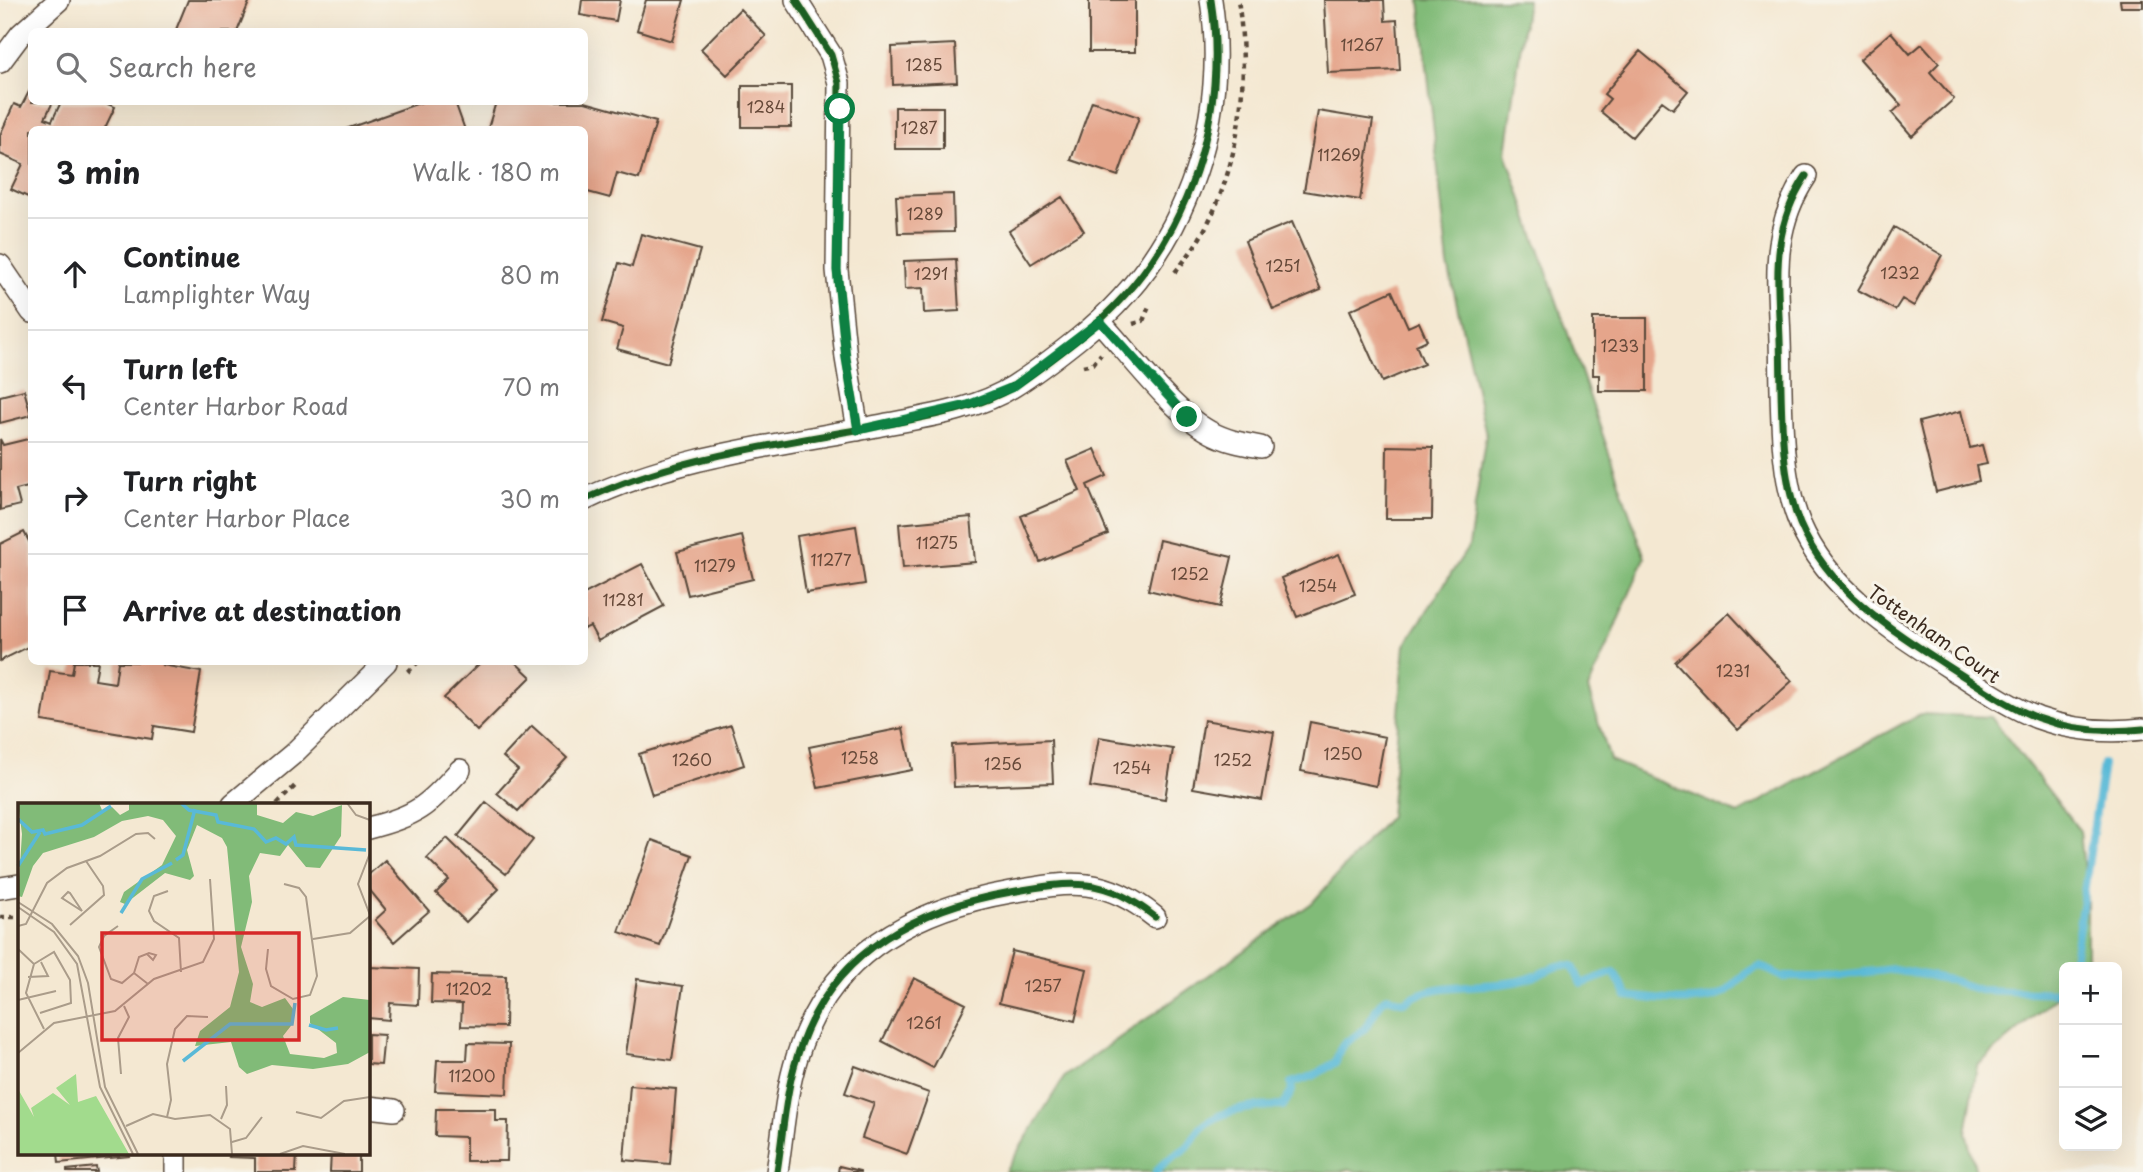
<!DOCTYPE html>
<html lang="en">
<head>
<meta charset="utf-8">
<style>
  :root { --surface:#fff; --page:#f6f6f6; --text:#202124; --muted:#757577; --line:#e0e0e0 }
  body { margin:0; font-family:"Playpen Sans",sans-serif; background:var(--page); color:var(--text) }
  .controls { position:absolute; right:21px; bottom:21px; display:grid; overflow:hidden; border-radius:10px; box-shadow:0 7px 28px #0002 }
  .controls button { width:63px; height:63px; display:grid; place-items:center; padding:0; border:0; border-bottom:2px solid var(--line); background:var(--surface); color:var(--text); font:35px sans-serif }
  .stop { position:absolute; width:21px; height:21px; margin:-16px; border:5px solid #0b8043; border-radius:50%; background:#fff }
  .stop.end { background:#0b8043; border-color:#fff; box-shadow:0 2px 7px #0008 }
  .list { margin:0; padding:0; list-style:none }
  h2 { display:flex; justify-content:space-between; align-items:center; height:91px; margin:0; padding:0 28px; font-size:30px }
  h2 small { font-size:23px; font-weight:400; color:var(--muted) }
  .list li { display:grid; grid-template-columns:46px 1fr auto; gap:21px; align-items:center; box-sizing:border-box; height:112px; padding:0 28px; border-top:2px solid var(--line) }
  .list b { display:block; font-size:26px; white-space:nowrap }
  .list p { margin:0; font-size:23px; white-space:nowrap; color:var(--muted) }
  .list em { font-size:23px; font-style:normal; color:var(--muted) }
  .icon { flex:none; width:38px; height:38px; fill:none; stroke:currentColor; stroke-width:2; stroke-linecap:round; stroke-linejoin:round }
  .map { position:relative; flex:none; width:2143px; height:1172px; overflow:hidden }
  .search { position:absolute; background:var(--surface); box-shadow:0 7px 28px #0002; left:28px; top:28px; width:560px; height:77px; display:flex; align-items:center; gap:18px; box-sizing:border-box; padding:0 24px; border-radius:10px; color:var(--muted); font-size:26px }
  .panel { position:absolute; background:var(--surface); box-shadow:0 7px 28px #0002; left:28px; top:126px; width:560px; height:539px; border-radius:10px }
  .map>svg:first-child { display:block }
  .forest { fill:#81bb78; stroke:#5e724b; stroke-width:2 }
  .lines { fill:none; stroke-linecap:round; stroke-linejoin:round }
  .stream { stroke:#59b9d7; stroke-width:8 }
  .building { fill:#e5a58b }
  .minor-casing { stroke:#574639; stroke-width:24 }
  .path { stroke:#574639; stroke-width:4.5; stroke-dasharray:5 5; stroke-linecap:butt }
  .minor { stroke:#fff; stroke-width:21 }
  .cycleway-casing { stroke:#f7f3e8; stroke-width:11 }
  .cycleway { stroke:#1b5e20; stroke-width:7 }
  .route { stroke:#0b8043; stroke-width:9 }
  .labels { text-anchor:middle; stroke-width:6; stroke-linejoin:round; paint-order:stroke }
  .number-label { font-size:16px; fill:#664939 }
  .street-label { font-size:19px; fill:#3b2a1e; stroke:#f7f3e8 }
  .inset-river { fill:none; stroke:#59b9d7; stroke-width:3.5 }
  .inset-road { fill:none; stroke:#aa9c8a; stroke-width:2 }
  .view { fill:#d62828; fill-opacity:0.15; stroke:#d62828; stroke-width:3.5 }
  .inset-edge { fill:none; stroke:#3b2a1e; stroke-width:3.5 }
</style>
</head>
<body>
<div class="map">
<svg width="2143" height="1172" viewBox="0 0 2143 1172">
  <rect width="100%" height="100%" fill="#f7f3e8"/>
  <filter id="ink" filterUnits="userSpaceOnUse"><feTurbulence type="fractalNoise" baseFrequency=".0143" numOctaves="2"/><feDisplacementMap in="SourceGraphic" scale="14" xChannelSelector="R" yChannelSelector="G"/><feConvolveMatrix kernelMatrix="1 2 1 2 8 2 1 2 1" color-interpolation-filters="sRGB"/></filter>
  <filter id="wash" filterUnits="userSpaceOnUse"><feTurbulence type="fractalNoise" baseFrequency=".00686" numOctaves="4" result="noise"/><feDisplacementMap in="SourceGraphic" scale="28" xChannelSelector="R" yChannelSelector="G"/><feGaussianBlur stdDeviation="1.57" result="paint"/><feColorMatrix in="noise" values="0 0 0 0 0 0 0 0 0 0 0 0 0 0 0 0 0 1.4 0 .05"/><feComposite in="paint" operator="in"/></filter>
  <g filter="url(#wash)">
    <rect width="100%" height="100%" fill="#f4e8d2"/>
    <path class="forest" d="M 1420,0 L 1527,0 L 1506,153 L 1645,558 L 1588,689 L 1610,760 L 1738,814 L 1920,714 L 1991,717 L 2080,831 L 2087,902 L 2087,967 L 2064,967 L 2064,990 L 1977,1066 L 1966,1133 L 1976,1172 L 1358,1172 L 1350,1169 L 1339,1172 L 1005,1172 L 1065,1076 L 1312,903 L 1390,816 L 1405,645 L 1469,546 L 1486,434 L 1448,265 Z"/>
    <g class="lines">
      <path class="stream" d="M 2073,967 L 2103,764
        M 1156,1172 C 1165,1159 1174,1157 1186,1148 C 1193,1142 1196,1132 1203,1126 C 1223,1108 1258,1106 1283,1106 L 1292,1091 L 1291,1083 L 1313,1076 L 1336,1062 C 1342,1036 1350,1044 1364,1029 C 1374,1019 1375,1005 1387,997 L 1404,1002 C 1440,978 1487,991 1527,979 C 1545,974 1554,962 1573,966 L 1581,984 L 1614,972 L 1627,996 C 1651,999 1705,1006 1725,992 C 1739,982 1742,973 1760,966 L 1783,977 L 1821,977 L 1894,969 L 1950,980 L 1979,990 L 2064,993"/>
    </g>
    <g id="blocks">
      <path class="building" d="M 188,0 L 250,0 L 237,32 L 175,32 Z
        M 582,0 L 620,0 L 616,21 L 580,15 Z
        M 646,0 L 684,0 L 672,41 L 637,30 Z
        M 1089,0 L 1135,0 L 1135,52 L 1089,52 Z
        M 1324,0 L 1384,0 L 1385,21 L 1397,20 L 1400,70 L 1328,73 Z
        M 2120,0 L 2143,0 L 2143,7 L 2121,7 Z
        M 740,9 L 766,36 L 727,75 L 701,49 Z
        M 1891,32 L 1910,54 L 1922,44 L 1939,63 L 1930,72 L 1954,99 L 1912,136 L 1892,113 L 1901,105 L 1860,59 Z
        M 955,44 L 957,82 L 893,85 L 892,47 Z
        M 1640,51 L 1688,91 L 1673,109 L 1662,101 L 1632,137 L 1600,111 L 1610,99 L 1604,94 Z
        M 32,86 L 32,102 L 53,102 L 45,118 L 52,121 L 61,102 L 103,102 L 115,107 L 104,130 L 32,130 L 32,199 L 11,189 L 23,164 L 0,154 L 0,135 L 14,104 L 21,107 Z
        M 742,86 L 791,86 L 791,127 L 742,127 Z
        M 1092,101 L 1139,117 L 1118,176 L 1071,160 Z
        M 422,102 L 455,102 L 465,130 L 343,130 Z
        M 496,102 L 585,102 L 656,122 L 639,179 L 617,173 L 610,198 L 584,191 L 584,130 L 488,128 Z
        M 895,107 L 943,107 L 943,149 L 895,149 Z
        M 1318,111 L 1373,120 L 1360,200 L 1304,191 Z
        M 953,194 L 954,232 L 898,233 L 896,196 Z
        M 1062,197 L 1084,231 L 1031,264 L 1009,231 Z
        M 1292,222 L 1321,290 L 1273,310 L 1245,241 Z
        M 1894,227 L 1942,255 L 1914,306 L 1902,299 L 1895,310 L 1858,290 Z
        M 641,234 L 700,250 L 668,363 L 617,349 L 623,328 L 602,322 L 619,263 L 632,267 Z
        M 956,259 L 959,311 L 924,313 L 923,288 L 905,289 L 904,261 Z
        M 1392,291 L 1408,327 L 1419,322 L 1427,340 L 1416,345 L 1424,364 L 1382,382 L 1350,310 Z
        M 1593,318 L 1647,318 L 1647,391 L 1599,391 L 1599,375 L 1593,375 Z
        M 24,390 L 31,415 L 0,423 L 0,396 Z
        M 1961,411 L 1970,448 L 1982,445 L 1987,464 L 1976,466 L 1979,481 L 1936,492 L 1919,422 Z
        M 32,438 L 32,486 L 16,490 L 20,505 L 0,510 L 0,439 L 3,445 Z
        M 1387,446 L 1433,447 L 1432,519 L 1386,519 Z
        M 1095,449 L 1107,476 L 1087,485 L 1108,534 L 1040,562 L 1021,516 L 1080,491 L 1067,461 Z
        M 971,517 L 975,562 L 903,568 L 899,524 Z
        M 856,526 L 865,584 L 806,593 L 797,536 Z
        M 24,532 L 32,547 L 32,645 L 0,661 L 0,544 Z
        M 742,536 L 753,579 L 688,595 L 677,552 Z
        M 1159,540 L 1232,557 L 1220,607 L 1148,590 Z
        M 1339,554 L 1355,594 L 1297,617 L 1281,578 Z
        M 642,564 L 664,606 L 598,641 L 590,626 L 584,629 L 584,594 Z
        M 1729,613 L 1792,681 L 1738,730 L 1675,662 Z
        M 74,662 L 98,662 L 95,680 L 115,683 L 118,662 L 163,662 L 162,665 L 201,672 L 191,732 L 154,726 L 152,739 L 42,721 L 50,671 L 72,674 Z
        M 481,662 L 515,662 L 531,677 L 477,731 L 444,698 Z
        M 1204,720 L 1274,732 L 1262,800 L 1193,788 Z
        M 1310,722 L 1385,737 L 1376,786 L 1301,771 Z
        M 731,725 L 744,765 L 652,795 L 639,754 Z
        M 532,726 L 567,758 L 518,811 L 497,793 L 518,770 L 503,757 Z
        M 903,728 L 912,770 L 818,788 L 809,747 Z
        M 1099,737 L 1173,749 L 1165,799 L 1090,787 Z
        M 1051,740 L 1053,783 L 954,787 L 952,745 Z
        M 486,802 L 533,840 L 506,874 L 458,836 Z
        M 447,838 L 499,889 L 466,922 L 436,893 L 449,880 L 427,858 Z
        M 652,840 L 692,855 L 660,946 L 619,932 Z
        M 385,860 L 429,911 L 394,942 L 375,920 L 386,910 L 368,888 L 368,875 Z
        M 1012,951 L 1087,969 L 1075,1021 L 999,1003 Z
        M 368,967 L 419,969 L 418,1005 L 390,1003 L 389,1020 L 368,1018 Z
        M 432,974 L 506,976 L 505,1027 L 461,1026 L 462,1004 L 431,1003 Z
        M 914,978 L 966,1004 L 933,1068 L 882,1041 Z
        M 637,979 L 683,986 L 672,1060 L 626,1054 Z
        M 368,1034 L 384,1035 L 381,1065 L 368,1064 Z
        M 468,1043 L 509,1044 L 507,1094 L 435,1091 L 437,1060 L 467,1060 Z
        M 855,1066 L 929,1093 L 907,1154 L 862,1138 L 874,1103 L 845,1093 Z
        M 630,1085 L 676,1089 L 670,1164 L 624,1160 Z
        M 436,1109 L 496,1109 L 496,1121 L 508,1121 L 507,1161 L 466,1161 L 466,1137 L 435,1136 Z
        M 58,1153 L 129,1153 L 129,1156 L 59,1163 Z
        M 230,1153 L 297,1153 L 296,1172 L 255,1172 L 255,1158 L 229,1157 Z
        M 331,1153 L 359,1153 L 359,1172 L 330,1172 Z
        M 839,1166 L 860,1171 L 860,1172 L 838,1172 Z
        M 96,1167 L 97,1172 L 67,1172 L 67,1170 Z"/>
    </g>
  </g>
  <g filter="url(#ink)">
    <use href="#blocks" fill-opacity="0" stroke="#574639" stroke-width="2"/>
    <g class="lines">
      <defs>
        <path id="minor" d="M 796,0 L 831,55 L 839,83 L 837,270 L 846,358 L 858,430
          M 0,62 L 21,34 L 59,0
          M 1806,176 C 1770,230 1778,278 1780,340 C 1782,396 1778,472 1800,524 C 1830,594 1898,634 1960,674 C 1985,690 2010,707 2038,718 C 2071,730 2108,733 2143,729
          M 0,265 L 32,312
          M 1100,322 C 1130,354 1172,412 1210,432 C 1226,441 1244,444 1261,447
          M 584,500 C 675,456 779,445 877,426 C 922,417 975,411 1014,386 C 1036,372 1058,355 1078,339 C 1117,308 1149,271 1173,226 C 1209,156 1223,78 1211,0
          M 233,804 L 293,754 L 386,662
          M 368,828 C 417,816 426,807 460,770
          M 0,888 L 19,885
          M 368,1107 L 394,1110
          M 176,1153 L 176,1172
          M 777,1172 C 783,1134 785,1094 797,1057 C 828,955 913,909 1011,892 C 1071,881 1105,876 1155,917"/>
      </defs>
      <use href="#minor" class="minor-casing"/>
      <path class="path" d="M 1175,272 C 1237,202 1252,90 1238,0
        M 1133,324 L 1143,321 L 1150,304
        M 1083,366 L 1093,364 L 1101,354
        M 408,672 L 418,662
        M 277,804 L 298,783
        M 0,917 L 19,917"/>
      <use href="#minor" class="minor"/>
      <defs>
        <path id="cycleway" d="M 796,0 L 831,55 L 839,83 L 837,270 L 846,358 L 858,430
          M 1806,176 C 1770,230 1778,278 1780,340 C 1782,396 1778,472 1800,524 C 1830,594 1898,634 1960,674 C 1985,690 2010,707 2038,718 C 2071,730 2108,733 2143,729
          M 584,500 C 675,456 779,445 877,426 C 922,417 975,411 1014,386 C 1036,372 1058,355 1078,339 C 1117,308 1149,271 1173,226 C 1209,156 1223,78 1211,0
          M 777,1172 C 783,1134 785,1094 797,1057 C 828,955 913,909 1011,892 C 1071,881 1105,876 1155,917"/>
      </defs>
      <use href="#cycleway" class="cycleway-casing"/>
      <use href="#cycleway" class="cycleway"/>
    </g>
  </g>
  <g class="lines" filter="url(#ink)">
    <path class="route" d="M 840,109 L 837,270 L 846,358 L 858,430 L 968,405 L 1013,387 L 1100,321 L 1187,417"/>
  </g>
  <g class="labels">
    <g class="number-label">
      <text x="1362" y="51">11267</text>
      <text x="924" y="71">1285</text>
      <text x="766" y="113">1284</text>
      <text x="919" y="134">1287</text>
      <text x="1339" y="161">11269</text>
      <text x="925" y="220">1289</text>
      <text x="1283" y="272">1251</text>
      <text x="1900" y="279">1232</text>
      <text x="931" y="280">1291</text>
      <text x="1620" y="352">1233</text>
      <text x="937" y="549">11275</text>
      <text x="831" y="566">11277</text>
      <text x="715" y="572">11279</text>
      <text x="1190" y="580">1252</text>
      <text x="1318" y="592">1254</text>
      <text x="623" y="606">11281</text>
      <text x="1733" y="677">1231</text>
      <text x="1343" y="760">1250</text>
      <text x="860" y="764">1258</text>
      <text x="692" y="766">1260</text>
      <text x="1233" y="766">1252</text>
      <text x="1003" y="770">1256</text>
      <text x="1132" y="774">1254</text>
      <text x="1043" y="992">1257</text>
      <text x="469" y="995">11202</text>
      <text x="924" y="1029">1261</text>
      <text x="472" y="1082">11200</text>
    </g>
    <g class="street-label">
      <text transform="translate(1934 634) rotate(35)" y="7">Tottenham Court</text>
    </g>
  </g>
  <g transform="translate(18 803)">
    <rect width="352" height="352" fill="#f4e8d2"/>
    <path d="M 58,271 L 60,299 L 78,293 L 111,351 L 0,351 L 0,286 L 16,314 L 13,305 L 35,290 L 52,302 L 38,285 Z" fill="#a2db8d"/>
    <path d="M 0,0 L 81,0 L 84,7 L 94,4 L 102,12 L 111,7 L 111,0 L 239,0 L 239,12 L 265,20 L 278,9 L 295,13 L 324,2 L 323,33 L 302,65 L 288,64 L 270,42 L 262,53 L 242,50 L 231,73 L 234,99 L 223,144 L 235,181 L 232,199 L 244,204 L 267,195 L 275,206 L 276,219 L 265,233 L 272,251 L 306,255 L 319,250 L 318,240 L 292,220 L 292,213 L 325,194 L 352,197 L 352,249 L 330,261 L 295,266 L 254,262 L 229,271 L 221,264 L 213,239 L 177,243 L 182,228 L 212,204 L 221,169 L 209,44 L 204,35 L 179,22 L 169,47 L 176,73 L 172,77 L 147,70 L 107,101 L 102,99 L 106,89 L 144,62 L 158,33 L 145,17 L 130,13 L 104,18 L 76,34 L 25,50 L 15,63 L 4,94 L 0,93 L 4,31 Z" fill="#81bb78"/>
    <path class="inset-river" d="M 163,0 L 171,7 L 198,12 L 200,19 L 236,26 L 248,39 L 258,35 L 268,41 L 276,34 L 278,42 L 348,47M 0,16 L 14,29 L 25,27 L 27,31 L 64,22 L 93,3M 158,57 L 165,52 L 177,6M 0,63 L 22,29M 103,110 L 124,76 L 154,60M 291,222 L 308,227 L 320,225M 165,258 L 212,221 L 274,221 L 277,200"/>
    <path class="inset-road" d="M 329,0 L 338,12 L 352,17M 352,50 L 340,81 L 352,112M 150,88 L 136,93 L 131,108 L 136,118 L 161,135 L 163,169M 50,89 L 52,90 L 64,108 L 44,95 ZM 0,99 L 34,121 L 60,153 L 70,180 L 87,284 L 120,351M 0,104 L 36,129 L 59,161 L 82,284 L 115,351M 52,122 L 86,92 L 85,83 L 68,58M 0,123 L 8,121 L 29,80 L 49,65 L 82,53 L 118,31 L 130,30 L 137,36M 100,123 L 86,133 L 81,144 L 93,176 L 104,180 L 116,170 L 130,181M 295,136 L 332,130 L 352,113M 0,146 L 16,161 L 8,190 L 26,226M 250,146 L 248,166 L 253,183 L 275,196 L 292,192 L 299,173 L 288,94 L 281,85 L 266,81M 16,161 L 36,149 L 52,177 L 53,200 L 22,210M 116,170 L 121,154 L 131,150 L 138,152 L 135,157 L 129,151M 10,174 L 30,173 L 23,159M 0,197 L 38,188M 0,250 L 36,220 L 97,208 L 136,176 L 185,159 L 196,136 L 192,76M 103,271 L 100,235 L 111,214 L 106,203M 278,309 L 303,315 L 326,298 L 352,294M 149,314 L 153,297 L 149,261 L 157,226 L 169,213 L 190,214M 203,316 L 209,302 L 208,283M 108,323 L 135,311 L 157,316 L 192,312 L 212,326 L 214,351M 214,339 L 228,335 L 244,314M 262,351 L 285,343 L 327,351"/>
    <path class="view" d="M 84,130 L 281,130 L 281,237 L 84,237 Z"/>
    <rect width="352" height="352" class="inset-edge"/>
  </g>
</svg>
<div class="controls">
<button>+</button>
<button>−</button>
<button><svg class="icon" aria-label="layers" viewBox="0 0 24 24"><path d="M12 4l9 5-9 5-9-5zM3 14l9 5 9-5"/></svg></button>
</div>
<div class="stop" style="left:840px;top:109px"></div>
<div class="stop end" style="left:1187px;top:417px"></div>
<div class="search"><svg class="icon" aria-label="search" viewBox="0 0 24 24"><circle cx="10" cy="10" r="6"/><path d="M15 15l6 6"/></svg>Search here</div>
<section class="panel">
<h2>3 min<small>Walk · 180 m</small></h2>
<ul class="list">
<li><svg class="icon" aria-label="ahead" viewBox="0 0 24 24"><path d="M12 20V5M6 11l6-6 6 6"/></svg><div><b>Continue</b><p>Lamplighter Way</p></div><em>80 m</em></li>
<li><svg class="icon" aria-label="left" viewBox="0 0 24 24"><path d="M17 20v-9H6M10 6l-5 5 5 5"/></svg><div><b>Turn left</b><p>Center Harbor Road</p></div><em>70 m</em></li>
<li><svg class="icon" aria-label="right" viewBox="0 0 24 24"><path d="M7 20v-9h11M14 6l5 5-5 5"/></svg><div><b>Turn right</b><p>Center Harbor Place</p></div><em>30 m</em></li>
<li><svg class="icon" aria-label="arrive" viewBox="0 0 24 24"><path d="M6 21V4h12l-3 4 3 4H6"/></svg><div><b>Arrive at destination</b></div></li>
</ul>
</section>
</div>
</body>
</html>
